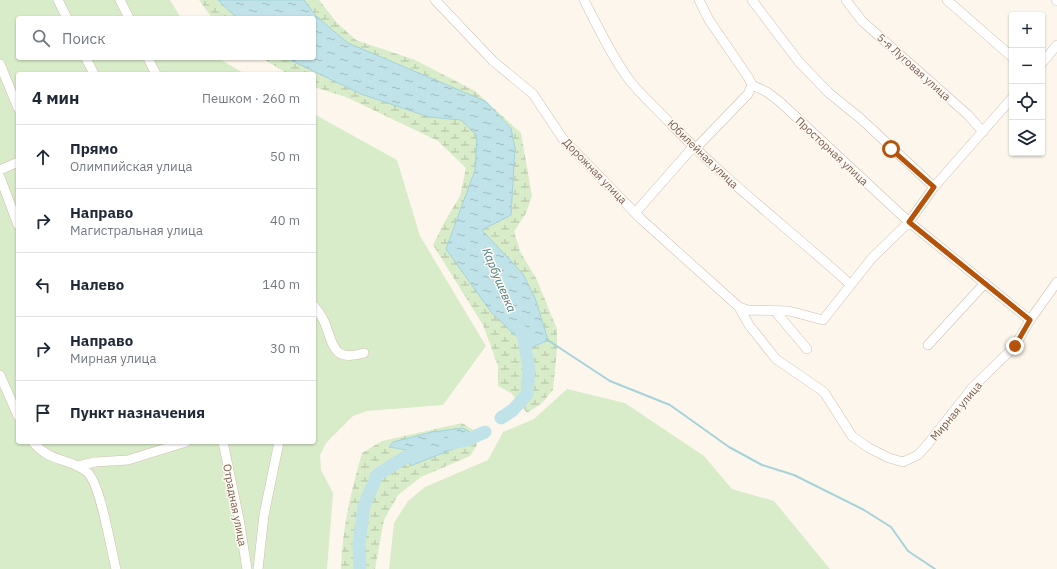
<!DOCTYPE html>
<html lang="ru">
<head>
<meta charset="utf-8">
<style>
  :root { --surface:#fff; --page:#f2f2f3; --text:#1f2937; --muted:#747a83; --line:#e0e1e3 }
  body { margin:0; font-family:"IBM Plex Sans",sans-serif; background:var(--page); color:var(--text) }
  .controls { position:absolute; right:12px; top:12px; display:grid; overflow:hidden; border-radius:4px; box-shadow:0 1px 3px #0004 }
  .controls button { width:36px; height:36px; display:grid; place-items:center; padding:0; border:0; border-bottom:1px solid var(--line); background:var(--surface); color:var(--text); font:20px sans-serif }
  .stop { position:absolute; width:12px; height:12px; margin:-9px; border:3px solid #b45309; border-radius:50%; background:#fff }
  .stop.end { background:#b45309; border-color:#fff; box-shadow:0 1px 4px #0008 }
  .list { margin:0; padding:0; list-style:none }
  h2 { display:flex; justify-content:space-between; align-items:center; height:52px; margin:0; padding:0 16px; font-size:17px }
  h2 small { font-size:13px; font-weight:400; color:var(--muted) }
  .list li { display:grid; grid-template-columns:26px 1fr auto; gap:12px; align-items:center; box-sizing:border-box; height:64px; padding:0 16px; border-top:1px solid var(--line) }
  .list b { display:block; font-size:15px; white-space:nowrap }
  .list p { margin:0; font-size:13px; white-space:nowrap; color:var(--muted) }
  .list em { font-size:13px; font-style:normal; color:var(--muted) }
  .icon { flex:none; width:22px; height:22px; fill:none; stroke:currentColor; stroke-width:2; stroke-linecap:round; stroke-linejoin:round }
  .map { position:relative; flex:none; width:1057px; height:569px; overflow:hidden }
  .search { position:absolute; background:var(--surface); box-shadow:0 1px 3px #0004; left:16px; top:16px; width:300px; height:44px; display:flex; align-items:center; gap:10px; box-sizing:border-box; padding:0 14px; border-radius:4px; color:var(--muted); font-size:15px }
  .panel { position:absolute; background:var(--surface); box-shadow:0 1px 3px #0004; left:16px; top:72px; width:300px; height:372px; border-radius:4px }
  .map>svg:first-child { display:block }
  .green { fill:#d8ecc9 }
  .wetland { fill:url(#wetland-marsh) }
  .water { fill:url(#water-ripples); stroke:#a5d3da }
  .lines { fill:none; stroke-linecap:round; stroke-linejoin:round }
  .stream { stroke:#a5d3da; stroke-width:2 }
  .river { stroke:#bfe3e8; stroke-width:13 }
  .minor-casing { stroke:#d1beb0; stroke-width:10 }
  .minor { stroke:#fff; stroke-width:9 }
  .route { stroke:#b45309; stroke-width:5 }
  .labels { text-anchor:middle; stroke-width:3; stroke-linejoin:round; paint-order:stroke }
  .street-label { font-size:11px; fill:#7a5c4d; stroke:#fffaf3 }
  .water-label { font-size:12px; font-style:italic; fill:#437c86; stroke:#fffaf3 }
</style>
</head>
<body>
<div class="map">
<svg width="1057" height="569" viewBox="0 0 1057 569">
  <defs>
    <pattern id="wetland-marsh" width="20" height="14" patternUnits="userSpaceOnUse"><rect width="20" height="14" fill="#d8ecc9"/><path d="M1 5h8M5 5V1M11 12h8M15 12V8" fill="none" stroke="#b4c2a5"/></pattern>
    <pattern id="water-ripples" width="26" height="14" patternUnits="userSpaceOnUse"><rect width="26" height="14" fill="#bfe3e8"/><path d="M2 4q2-2 4 0t4 0M15 11q2-2 4 0t4 0" fill="none" stroke="#a0bbbe"/></pattern>
  </defs>
  <rect width="100%" height="100%" fill="#fdf6ec"/>
  <path class="green" d="M 0,0 L 170,0 L 181,18 L 18,18 L 18,58 L 218,58 L 245,74 L 18,74 L 18,442 L 314,442 L 314,114 L 397,160 L 420,236 L 486,346 L 443,405 L 367,411 L 353,416 L 326,443 L 320,455 L 321,470 L 333,493 L 327,569 L 0,569 Z
    M 567,389 L 625,403 L 704,456 L 732,489 L 774,501 L 830,569 L 389,569 L 394,523 L 408,501 L 425,487 L 488,460 L 503,432 L 534,419 Z"/>
  <path class="wetland" d="M 199,0 L 319,0 L 338,24 L 356,40 L 415,60 L 475,91 L 521,133 L 532,196 L 526,213 L 514,232 L 521,253 L 537,280 L 557,329 L 557,349 L 553,390 L 541,404 L 527,413 L 511,393 L 498,386 L 498,366 L 483,325 L 433,245 L 444,223 L 460,196 L 466,168 L 438,141 L 346,97 L 314,87 L 314,74 L 288,74 L 262,58 L 314,58 L 314,18 L 212,18 Z
    M 462,423 L 475,431 L 477,445 L 470,456 L 421,477 L 398,495 L 384,520 L 375,569 L 341,569 C 342,529 351,491 362,453 L 382,441 Z"/>
  <path class="water" d="M 218,0 L 304,0 L 316,16 L 348,43 L 485,101 L 511,128 L 515,148 L 511,215 L 482,230 L 523,274 L 535,298 L 548,340 L 529,349 L 491,312 L 446,249 L 475,170 L 477,136 L 461,120 L 429,117 L 361,94 L 286,58 L 314,58 L 314,18 L 237,18 Z
    M 463,428 L 473,434 L 466,444 L 410,466 L 407,450 L 389,447 L 393,442 L 432,432 Z"/>
  <g class="lines">
    <path class="stream" d="M 546,339 L 610,381 L 670,405 L 729,447 L 762,465 L 794,475 L 864,510 L 891,527 L 908,551 L 935,569"/>
    <path class="river" d="M 501,418 L 513,410 L 527,394 L 529,369 L 524,339 L 520,329
      M 452,443 L 467,440 L 485,432
      M 360,569 L 359,544 L 364,506 L 377,475 L 404,458 L 423,450"/>
    <defs>
      <path id="minor" d="M 58,0 L 67,18
        M 120,0 L 129,18
        M 435,0 L 493,61 L 533,94 L 563,139 L 641,219 L 739,307 L 748,310 L 789,311 L 823,320 L 872,258 L 909,222 L 934,187 L 1012,98
        M 584,0 C 598,27 612,57 630,81 C 642,96 657,109 670,123 C 726,181 790,230 850,284
        M 699,0 L 709,20 L 748,77 L 752,85
        M 752,0 L 799,62 L 829,93 L 860,118 L 934,187
        M 846,0 L 862,21 L 968,115 L 983,132
        M 947,0 L 1012,57
        M 1056,0 L 1057,1
        M 86,58 L 94,74
        M 148,58 L 156,74
        M 1042,63 L 1057,45
        M 0,64 L 18,108
        M 752,85 L 767,92 L 780,102 L 909,222 L 1030,320
        M 695,149 L 748,94 L 752,85
        M 0,170 L 18,162
        M 0,177 L 18,225
        M 635,213 L 693,147
        M 314,306 C 317,310 321,315 323,319 C 334,342 330,363 364,353
        M 739,307 L 749,325 L 776,359 L 824,392 L 852,436 L 869,448 L 889,458 L 903,462 L 918,455 L 927,445 L 972,388 L 1015,346 L 1030,320 L 1057,282
        M 775,311 L 807,349
        M 928,345 L 985,283
        M 0,375 L 18,416
        M 33,442 C 51,463 66,457 86,471 C 100,480 111,550 116,569
        M 223,442 L 239,519 L 247,569
        M 78,466 L 95,462 L 128,460 L 186,442
        M 258,569 L 264,515 L 279,442"/>
    </defs>
    <use href="#minor" class="minor-casing"/>
    <use href="#minor" class="minor"/>
  </g>
  <g class="lines">
    <path class="route" d="M 891,149 L 934,187 L 909,222 L 1030,320 L 1015,346"/>
  </g>
  <g class="labels">
    <g class="street-label">
      <text transform="translate(914 67) rotate(42)" y="4">5-я Луговая улица</text>
      <text transform="translate(832 151) rotate(43)" y="4">Просторная улица</text>
      <text transform="translate(703 154) rotate(44)" y="4">Юбилейная улица</text>
      <text transform="translate(595 171) rotate(46)" y="4">Дорожная улица</text>
      <text transform="translate(956 411) rotate(-50)" y="4">Мирная улица</text>
      <text transform="translate(235 505) rotate(79)" y="4">Отрадная улица</text>
    </g>
    <g class="water-label">
      <text transform="translate(499 280) rotate(67)" y="4">Карбушевка</text>
    </g>
  </g>
</svg>
<div class="controls">
<button>+</button>
<button>−</button>
<button><svg class="icon" aria-label="locate" viewBox="0 0 24 24"><circle cx="12" cy="12" r="6"/><path d="M12 2v4M12 18v4M2 12h4M18 12h4"/></svg></button>
<button><svg class="icon" aria-label="layers" viewBox="0 0 24 24"><path d="M12 4l9 5-9 5-9-5zM3 14l9 5 9-5"/></svg></button>
</div>
<div class="stop" style="left:891px;top:149px"></div>
<div class="stop end" style="left:1015px;top:346px"></div>
<div class="search"><svg class="icon" aria-label="search" viewBox="0 0 24 24"><circle cx="10" cy="10" r="6"/><path d="M15 15l6 6"/></svg>Поиск</div>
<section class="panel">
<h2>4 мин<small>Пешком · 260 m</small></h2>
<ul class="list">
<li><svg class="icon" aria-label="ahead" viewBox="0 0 24 24"><path d="M12 20V5M6 11l6-6 6 6"/></svg><div><b>Прямо</b><p>Олимпийская улица</p></div><em>50 m</em></li>
<li><svg class="icon" aria-label="right" viewBox="0 0 24 24"><path d="M7 20v-9h11M14 6l5 5-5 5"/></svg><div><b>Направо</b><p>Магистральная улица</p></div><em>40 m</em></li>
<li><svg class="icon" aria-label="left" viewBox="0 0 24 24"><path d="M17 20v-9H6M10 6l-5 5 5 5"/></svg><div><b>Налево</b></div><em>140 m</em></li>
<li><svg class="icon" aria-label="right" viewBox="0 0 24 24"><path d="M7 20v-9h11M14 6l5 5-5 5"/></svg><div><b>Направо</b><p>Мирная улица</p></div><em>30 m</em></li>
<li><svg class="icon" aria-label="arrive" viewBox="0 0 24 24"><path d="M6 21V4h12l-3 4 3 4H6"/></svg><div><b>Пункт назначения</b></div></li>
</ul>
</section>
</div>
</body>
</html>
